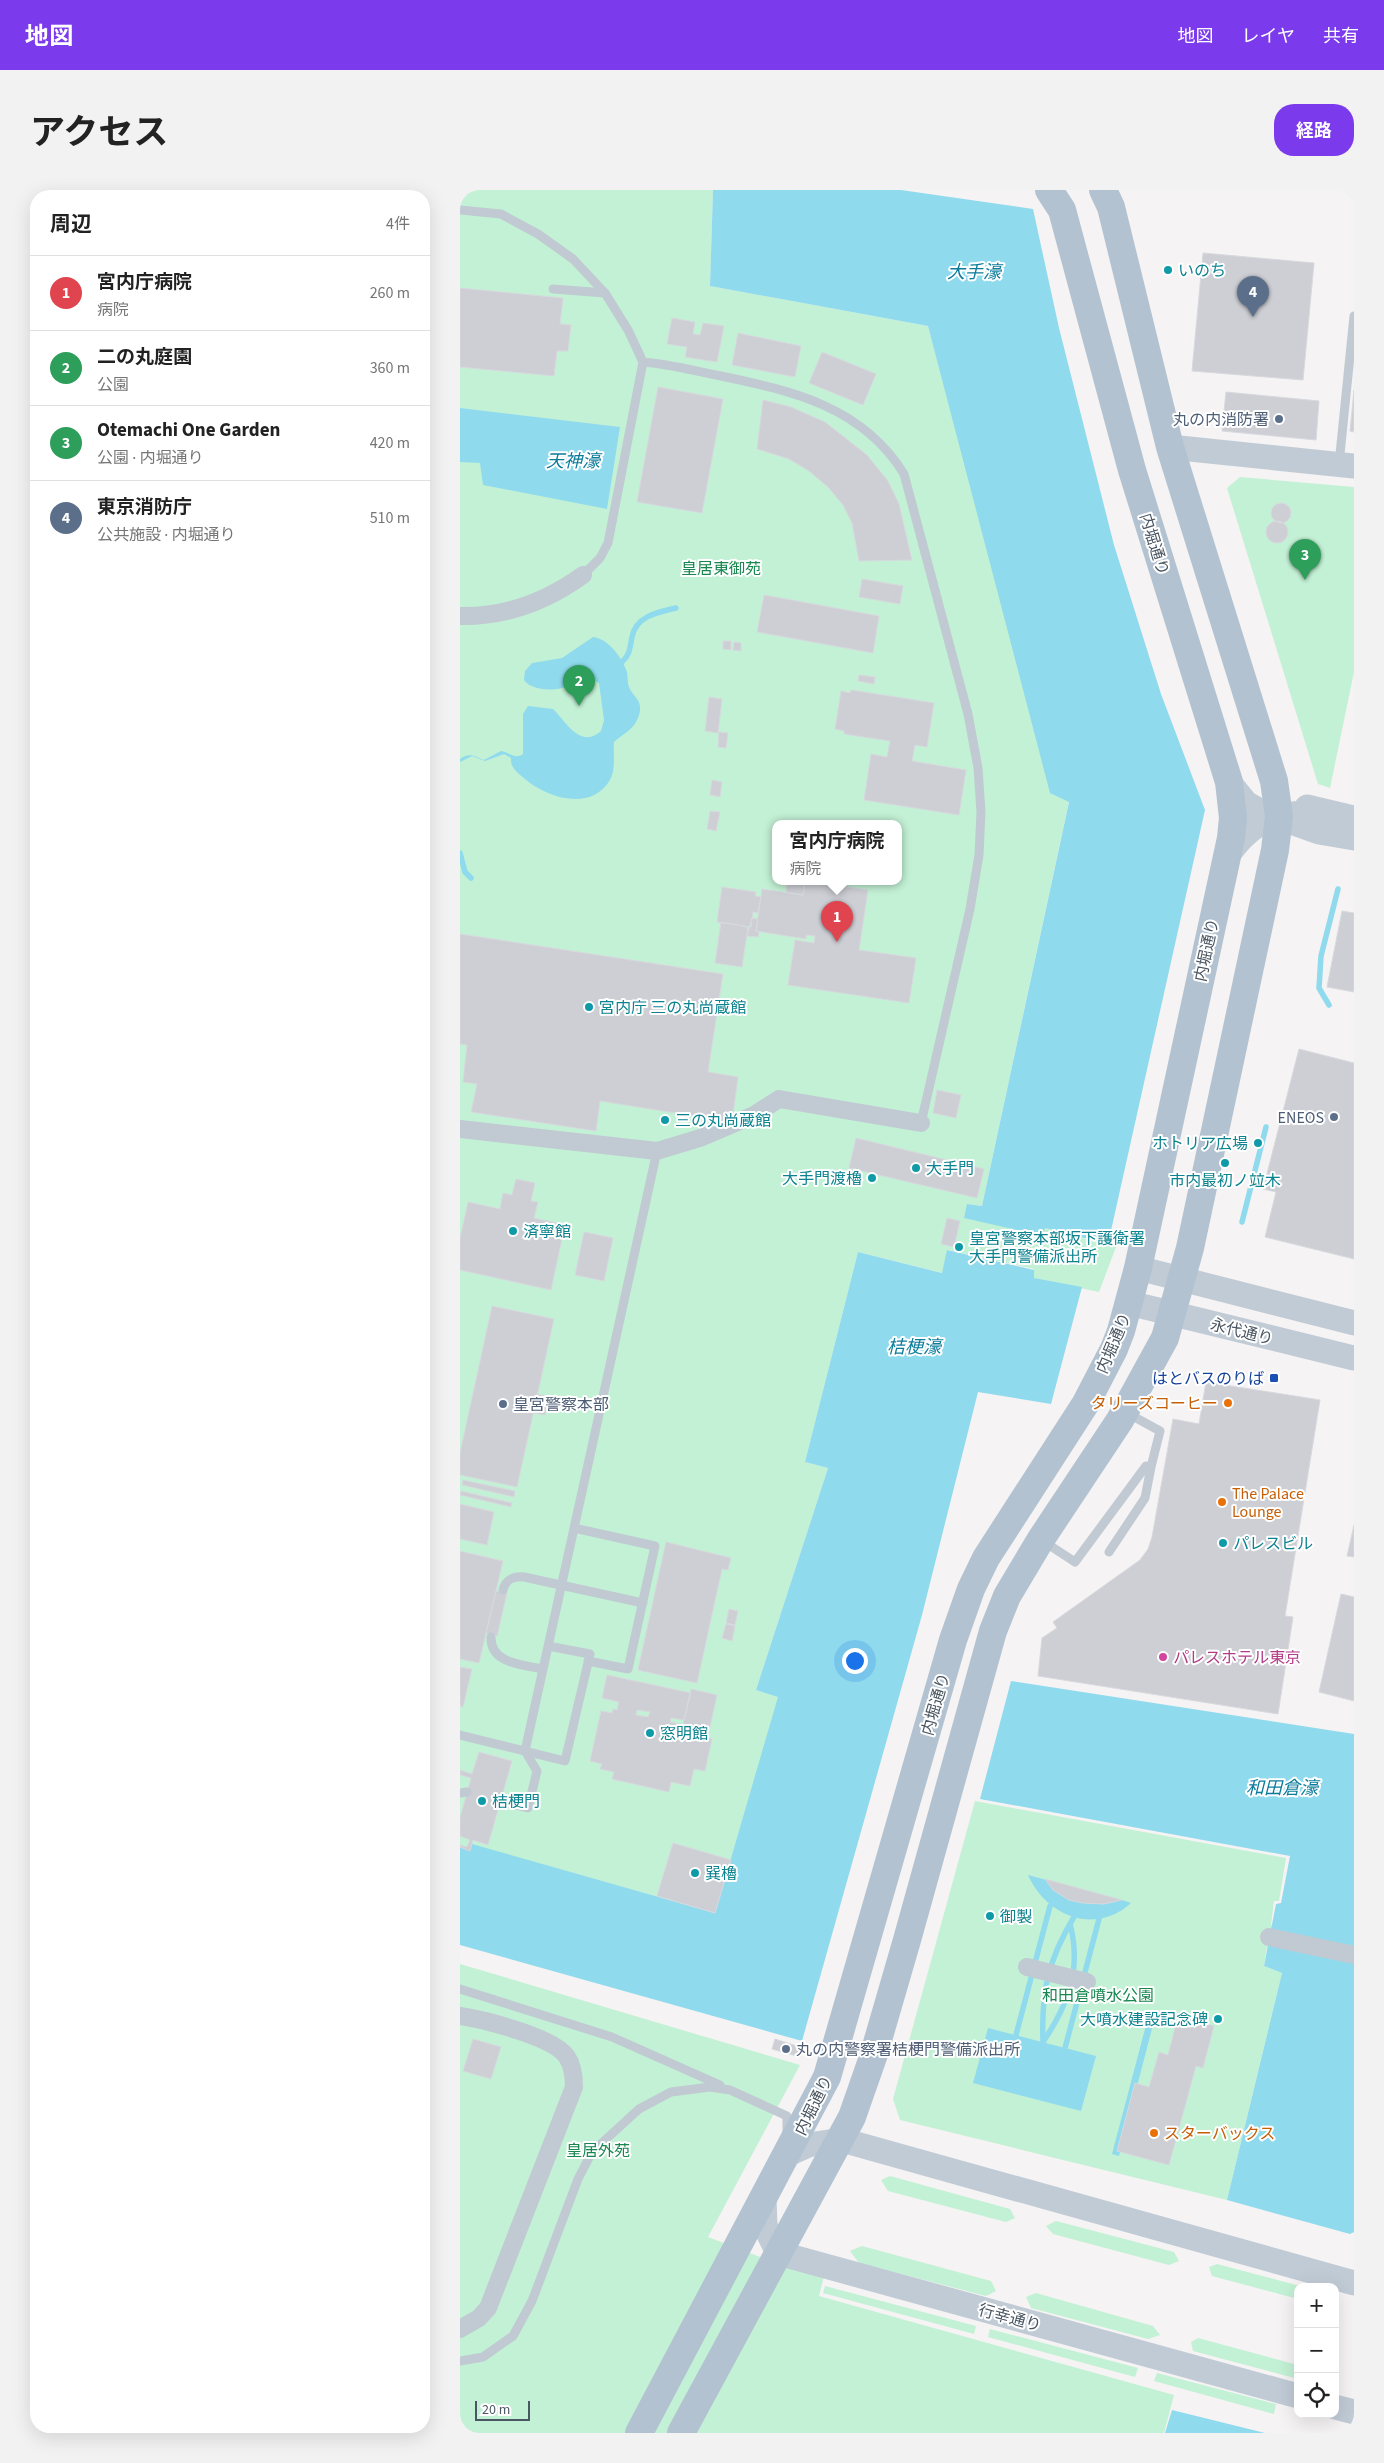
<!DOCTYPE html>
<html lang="ja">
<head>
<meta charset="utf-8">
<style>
  :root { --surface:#fff; --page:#f2f2f2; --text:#222; --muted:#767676; --line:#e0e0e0; --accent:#7c3aed }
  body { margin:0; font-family:"Source Sans 3","Noto Sans JP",sans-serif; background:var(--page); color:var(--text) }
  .controls { position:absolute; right:15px; bottom:15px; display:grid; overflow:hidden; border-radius:10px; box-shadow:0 5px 20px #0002 }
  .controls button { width:45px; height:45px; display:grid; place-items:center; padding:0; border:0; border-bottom:1px solid var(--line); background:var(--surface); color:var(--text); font:25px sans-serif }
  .scale { position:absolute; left:15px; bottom:12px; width:55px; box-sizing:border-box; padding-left:5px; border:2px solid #4a5661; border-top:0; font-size:14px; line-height:18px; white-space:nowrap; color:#4a5661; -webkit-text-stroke:4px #fff; paint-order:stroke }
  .you { position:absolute; left:394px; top:1470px; width:18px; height:18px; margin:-12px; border:4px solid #fff; border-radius:50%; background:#1a73e8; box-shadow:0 0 0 8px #1a73e833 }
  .badge { display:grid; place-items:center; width:32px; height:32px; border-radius:50%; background:var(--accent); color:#fff; font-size:16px; font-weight:700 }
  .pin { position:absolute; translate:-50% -41px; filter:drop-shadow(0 1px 2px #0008) }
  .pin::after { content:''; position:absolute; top:26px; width:18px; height:15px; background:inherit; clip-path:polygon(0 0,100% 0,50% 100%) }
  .popup { position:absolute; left:312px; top:630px; width:130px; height:65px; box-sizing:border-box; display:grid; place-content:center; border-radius:10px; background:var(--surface); filter:drop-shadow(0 1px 4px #0005); font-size:16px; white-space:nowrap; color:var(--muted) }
  .popup b { font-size:19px; color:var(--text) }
  .popup::after { content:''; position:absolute; left:50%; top:100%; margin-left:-10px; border:10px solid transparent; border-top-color:var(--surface) }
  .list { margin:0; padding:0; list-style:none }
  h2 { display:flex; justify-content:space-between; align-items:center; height:65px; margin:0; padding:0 20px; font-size:21px }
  h2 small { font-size:16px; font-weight:400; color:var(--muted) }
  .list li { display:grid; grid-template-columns:32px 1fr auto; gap:15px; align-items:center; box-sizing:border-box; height:75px; padding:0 20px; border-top:1px solid var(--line) }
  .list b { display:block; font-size:19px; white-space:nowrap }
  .list p { margin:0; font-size:16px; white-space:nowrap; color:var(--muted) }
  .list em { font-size:16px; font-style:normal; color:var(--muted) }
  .icon { flex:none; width:28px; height:28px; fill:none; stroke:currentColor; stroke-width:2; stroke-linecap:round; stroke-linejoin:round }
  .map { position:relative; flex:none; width:894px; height:2243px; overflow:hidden; border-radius:20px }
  header { display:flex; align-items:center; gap:30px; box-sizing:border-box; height:70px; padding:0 25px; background:var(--accent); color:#fff }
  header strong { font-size:24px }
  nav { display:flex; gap:28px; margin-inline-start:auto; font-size:18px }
  .intro { display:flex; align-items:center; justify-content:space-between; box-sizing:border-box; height:120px; padding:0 30px }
  h1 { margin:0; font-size:35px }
  .button { padding:12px 22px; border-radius:20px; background:var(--accent); color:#fff; font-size:18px; font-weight:700 }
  main { display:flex; gap:30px; padding:0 30px }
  aside { flex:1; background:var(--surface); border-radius:20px; box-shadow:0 5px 20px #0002 }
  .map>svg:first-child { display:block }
  .green { fill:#c3f1d5; fill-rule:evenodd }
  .water { fill:#90daee }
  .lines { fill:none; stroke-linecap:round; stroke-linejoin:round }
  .stream { stroke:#90daee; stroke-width:5.5 }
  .building { fill:#cdcfd5; stroke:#d7d9de; fill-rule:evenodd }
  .lane { stroke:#c1cad2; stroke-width:9 }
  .street { stroke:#c1cad2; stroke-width:18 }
  .secondary { stroke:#c1cbd6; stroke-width:25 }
  .primary { stroke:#b3c2d1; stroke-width:28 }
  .culture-dot { fill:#0f9aa8; stroke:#fff; stroke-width:2 }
  .service-dot { fill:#5c6f8a; stroke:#fff; stroke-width:2 }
  .transit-dot { fill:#1a4fb4; stroke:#fff; stroke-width:2 }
  .food-dot { fill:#e8710a; stroke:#fff; stroke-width:2 }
  .hotel-dot { fill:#d1479c; stroke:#fff; stroke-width:2 }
  .labels { text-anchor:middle; stroke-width:4; stroke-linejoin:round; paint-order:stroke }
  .culture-label { font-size:16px; fill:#0d838f; stroke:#fff; text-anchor:start }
  .service-label { font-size:16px; fill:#4e5e75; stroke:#fff; text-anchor:end }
  .street-label { font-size:16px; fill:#4a5661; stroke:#fff }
  .park-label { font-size:16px; fill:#17864f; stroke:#fff }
  .transit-label { font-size:16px; fill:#164399; stroke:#fff; text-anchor:end }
  .food-label { font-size:16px; fill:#c56008; stroke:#fff; text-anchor:start }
  .hotel-label { font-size:16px; fill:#b23c85; stroke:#fff; text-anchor:start }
  .water-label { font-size:18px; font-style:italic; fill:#0c7c9b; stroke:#fff }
</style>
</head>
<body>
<header>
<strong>地図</strong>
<nav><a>地図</a><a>レイヤ</a><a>共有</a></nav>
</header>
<div class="intro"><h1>アクセス</h1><a class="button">経路</a></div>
<main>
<aside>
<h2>周辺<small>4件</small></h2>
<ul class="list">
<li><span class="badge" style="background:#e0444e">1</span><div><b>宮内庁病院</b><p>病院</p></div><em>260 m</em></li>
<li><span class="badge" style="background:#2e9e5b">2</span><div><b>二の丸庭園</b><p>公園</p></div><em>360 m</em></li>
<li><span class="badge" style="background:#2e9e5b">3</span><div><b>Otemachi One Garden</b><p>公園 · 内堀通り</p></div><em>420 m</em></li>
<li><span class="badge" style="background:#5c6f8a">4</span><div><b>東京消防庁</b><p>公共施設 · 内堀通り</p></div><em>510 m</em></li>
</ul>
</aside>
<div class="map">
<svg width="894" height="2243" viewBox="0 0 894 2243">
  <rect width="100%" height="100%" fill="#f5f3f3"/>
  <path class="green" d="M 0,0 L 253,0 L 250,96 L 468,136 L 505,273 L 609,611 L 522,1016 L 507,1014 L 583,1046 L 585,1038 L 656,1057 L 639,1102 L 573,1088 L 574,1079 L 488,1060 L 483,1083 L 398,1062 L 345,1272 L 368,1278 L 296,1500 L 319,1507 L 255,1723 L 12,1655 L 10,1661 L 0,1657 ZM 316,633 L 438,633 L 438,691 L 316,691 Z
    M 780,287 L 894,297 L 894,482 L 870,598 L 858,594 L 767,298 Z
    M 515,1611 L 826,1668 L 819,1711 L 814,1711 L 811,1735 L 894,1753 L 894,1776 L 807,1757 L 804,1776 L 822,1783 L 767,2010 L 440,1930 L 433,1909 Z
    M 0,1774 L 340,1875 L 248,2047 L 331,2079 L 364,2086 L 359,2106 L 714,2205 L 704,2243 L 0,2243 Z
    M 430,1986 L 550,2019 L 555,2028 L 546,2032 L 428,2001 L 421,1990 Z
    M 596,2031 L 714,2062 L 719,2071 L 709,2075 L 593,2044 L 586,2036 Z
    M 402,2056 L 531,2091 L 536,2101 L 526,2106 L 399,2073 L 390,2061 Z
    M 757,2074 L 844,2097 L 838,2097 L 838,2109 L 752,2086 L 749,2077 Z
    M 365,2096 L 516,2136 L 514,2144 L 363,2103 Z
    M 576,2103 L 693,2136 L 700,2145 L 688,2149 L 571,2118 L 566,2107 Z
    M 530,2139 L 678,2178 L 675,2187 L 528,2147 Z
    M 738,2148 L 838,2175 L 838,2189 L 733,2161 L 731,2152 Z
    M 697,2183 L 816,2214 L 814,2224 L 694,2191 Z"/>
  <path class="water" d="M 253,0 L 441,0 L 573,19 L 599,138 L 654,355 L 701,504 L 745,620 L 648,1054 L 585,1038 L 583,1046 L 504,1028 L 507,1014 L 522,1016 L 609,612 L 590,603 L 468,136 L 250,96 Z
    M 0,218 L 160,237 L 147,319 L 23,295 L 20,273 L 0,272 Z
    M 133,447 C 149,449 162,468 167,482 C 168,487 167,492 169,497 C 173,508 185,510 178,528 C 174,539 163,544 154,552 C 153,564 156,580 150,590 C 131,622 87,608 65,589 C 58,583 50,578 51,568 L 44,564 L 25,571 L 12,566 L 0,572 L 0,569 C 10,562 14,566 24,570 L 41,561 C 49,562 55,570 63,564 L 63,524 L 68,516 L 93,519 C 105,530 120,560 141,541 L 144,530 L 139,493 C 116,481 119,495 102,498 C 91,501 71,500 64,490 L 65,481 L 72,473 L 102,468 Z
    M 487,1060 L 574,1080 L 574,1088 L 622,1097 L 591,1214 L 518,1202 L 462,1425 L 342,1851 L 0,1755 L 0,1657 L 10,1660 L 12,1654 L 255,1723 L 318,1507 L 296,1500 L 368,1278 L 345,1272 L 398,1062 L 482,1083 Z
    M 551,1491 L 894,1544 L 894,2042 L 890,2044 L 767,2010 L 822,1783 L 804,1776 L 816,1714 L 821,1713 L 830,1666 L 520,1609 Z
    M 568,1685 L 662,1710 L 671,1713 C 635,1746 586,1726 568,1685 Z
    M 690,1820 L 711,1825 L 709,1830 L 695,1827 L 659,1966 L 652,1964 Z
    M 528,1838 L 636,1866 L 621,1921 L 513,1893 Z
    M 712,2220 L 805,2243 L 705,2243 Z"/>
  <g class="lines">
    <path class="stream" d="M 162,472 C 170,465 170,457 172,447 C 176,426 198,422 216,418
      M 0,663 L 5,682 L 11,688
      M 869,815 L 859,798 L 861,766 L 878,699
      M 782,1032 L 806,937
      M 556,1845 L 590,1716
      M 583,1852 C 581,1802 588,1770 614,1727
      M 583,1852 C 608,1815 622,1779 610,1734
      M 605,1858 L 639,1729"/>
  </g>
  <path class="building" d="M 743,63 L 854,73 L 843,190 L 732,181 Z
    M 0,98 L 103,108 L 100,134 L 111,135 L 108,161 L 97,161 L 94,186 L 0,177 Z
    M 212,128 L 235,132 L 233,144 L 240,145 L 243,133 L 264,136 L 257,172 L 225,167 L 227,157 L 207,154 Z
    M 278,143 L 341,156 L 335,187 L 272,175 Z
    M 362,162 L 416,184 L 403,215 L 349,193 Z
    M 198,197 L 263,209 L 242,323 L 177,312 Z
    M 894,200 L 894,242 L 890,241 Z
    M 766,202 L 859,211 L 856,250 L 762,241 Z
    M 303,210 L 331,217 L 365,232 L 407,265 L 428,291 L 439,314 L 452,370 L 399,371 L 392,333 L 383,315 L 368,297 L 349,281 L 329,269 L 297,259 Z
    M811 323a10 10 0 1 1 20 0a10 10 0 1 1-20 0Z
    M806 342a11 11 0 1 1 22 0a11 11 0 1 1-22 0Z
    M 402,389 L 443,396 L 440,414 L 399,407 Z
    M 304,405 L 419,426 L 413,463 L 297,442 Z
    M 263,451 L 271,451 L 271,460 L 263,459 Z
    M 274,452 L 281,453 L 281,461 L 273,460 Z
    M 399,485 L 415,487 L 414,494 L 398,491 Z
    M 391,500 L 474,513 L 467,557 L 455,555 L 452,571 L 506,580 L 499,625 L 404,610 L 411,564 L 427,567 L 430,551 L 384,544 L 384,541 L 375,539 L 381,501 L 390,503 Z
    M 249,507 L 262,509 L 258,543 L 245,541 Z
    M 259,542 L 268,543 L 266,558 L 258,557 Z
    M 252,590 L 262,592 L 260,607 L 250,605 Z
    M 250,621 L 260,622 L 256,641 L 247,639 Z
    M 327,691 L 345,691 L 343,705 L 326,702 Z
    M 345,691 L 408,700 L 399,760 L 456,768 L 449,813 L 328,795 L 335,750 L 354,753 L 355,746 L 346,745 L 346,749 L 296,741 L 302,699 L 343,705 Z
    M 262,697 L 296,702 L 295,706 L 301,707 L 298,723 L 293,722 L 291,737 L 257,732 Z
    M 882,721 L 894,723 L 894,802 L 867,797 Z
    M 292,728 L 298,729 L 296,741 L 299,742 L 298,747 L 287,746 Z
    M 261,732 L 288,737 L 282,777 L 255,773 Z
    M 0,744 L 263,784 L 248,882 L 278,887 L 272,932 L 140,911 L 136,941 L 11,922 L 17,894 L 3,892 L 7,855 L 0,854 Z
    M 839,859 L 894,873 L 894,1069 L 805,1047 L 816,1002 L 803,999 Z
    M 477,900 L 501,905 L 496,928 L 473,923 Z
    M 396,948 L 524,979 L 517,1008 L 389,978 Z
    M 56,989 L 75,993 L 71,1011 L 78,1012 L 74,1028 L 105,1035 L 91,1100 L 0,1080 L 0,1048 L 8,1012 L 40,1019 L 43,1003 L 52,1005 Z
    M 487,1028 L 500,1031 L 494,1057 L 481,1054 Z
    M 124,1042 L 153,1048 L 144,1091 L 115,1085 Z
    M 496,1051 L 503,1053 L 502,1060 L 495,1059 Z
    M 32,1116 L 94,1129 L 57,1297 L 0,1285 L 0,1263 Z
    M 746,1192 L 860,1210 L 825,1426 L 833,1427 L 818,1524 L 578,1486 L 582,1448 L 597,1438 L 593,1432 L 680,1370 L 688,1359 L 692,1347 L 713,1229 L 739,1234 Z
    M 77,1204 L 89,1207 L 85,1225 L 73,1223 Z
    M 3,1290 L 55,1301 L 54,1307 L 2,1295 Z
    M 1,1301 L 52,1313 L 51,1317 L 0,1305 Z
    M 0,1314 L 34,1322 L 27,1355 L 0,1349 Z
    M 894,1335 L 894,1367 L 887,1366 Z
    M 206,1352 L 271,1368 L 268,1380 L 262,1379 L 237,1493 L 178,1480 Z
    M 0,1361 L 43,1371 L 19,1473 L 0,1469 Z
    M 36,1401 L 47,1403 L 37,1446 L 26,1443 Z
    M 881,1404 L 894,1407 L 894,1511 L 859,1502 Z
    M 269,1419 L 278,1421 L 275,1435 L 266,1433 Z
    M 266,1434 L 275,1436 L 272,1451 L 262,1448 Z
    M 0,1477 L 12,1479 L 3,1517 L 0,1516 Z
    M 147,1485 L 231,1503 L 224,1530 L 211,1528 L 210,1532 L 244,1539 L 242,1546 L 252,1549 L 245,1581 L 234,1579 L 230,1596 L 211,1592 L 209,1602 L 152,1589 L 154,1582 L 140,1579 L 142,1574 L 130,1571 L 141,1521 L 152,1523 L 153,1519 L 157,1520 L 159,1512 L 142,1508 ZM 177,1520 L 190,1522 L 188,1527 L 176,1525 Z
    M 231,1499 L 257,1505 L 250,1537 L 247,1536 L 246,1539 L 223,1534 Z
    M 19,1562 L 52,1571 L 28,1655 L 13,1650 L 10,1661 L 0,1657 L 0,1655 L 7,1657 L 10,1650 L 0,1646 L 0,1628 L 11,1588 L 0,1585 L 0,1580 L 12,1584 Z
    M 213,1653 L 271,1670 L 255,1723 L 197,1706 Z
    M 585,1689 L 662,1710 L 644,1714 L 623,1713 L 609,1710 L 593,1700 Z
    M 718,1826 L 754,1836 L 743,1878 L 736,1876 L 709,1975 L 657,1961 L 675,1893 L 689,1897 L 699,1862 L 708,1865 Z
    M 13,1849 L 41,1857 L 31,1889 L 3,1881 Z
    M 315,1849 L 343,1858 L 340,1867 L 312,1859 Z"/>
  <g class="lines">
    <path class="lane" d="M 0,20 L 41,24 L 78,44 L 113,69 L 145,103 L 168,140 L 183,172 L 148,353 L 140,368 L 123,385
      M 93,99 L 145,103
      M 183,172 C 209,174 235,181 261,186 C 333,201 403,217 444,284 L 508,524 L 518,578 L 521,622 L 519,665 L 510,719 L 461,933
      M 879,274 L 894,126
      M 667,1223 L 700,1241 L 691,1277
      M 114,1338 L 195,1356 L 168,1479 L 128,1471
      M 583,1351 L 615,1372 L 686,1276 L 691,1277 L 685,1308 L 649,1362
      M 43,1400 C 45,1390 54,1386 64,1387 L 183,1413
      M 31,1447 C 30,1474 64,1475 83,1479
      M 0,1545 L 105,1571 L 130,1464 L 88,1456
      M 0,1603 L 7,1602
      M 40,1611 L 68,1618 L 77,1581 L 65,1561 L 197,961
      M 0,1799 L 152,1847 L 260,1895
      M 0,2171 L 23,2167 L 53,2146 L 72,2111 L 118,1989 L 132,1962 L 179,1919 L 211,1902 L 250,1897 L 270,1900 L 327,1926 L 327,1946"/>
    <path class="street" d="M 0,426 C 45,427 87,411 123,385
      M 0,939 L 197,961 L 240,948 L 294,925 L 319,909 L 461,933
      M 809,1747 L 894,1765
      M 567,1777 L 627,1792
      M 0,1826 C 25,1830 94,1847 107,1867 C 113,1876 114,1886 114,1897 L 28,2118 L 19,2128 L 0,2139"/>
    <path class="secondary" d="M 710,257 L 894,276
      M 769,592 L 786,613 L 800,621 L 859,642 L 894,648
      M 847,617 L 894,628
      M 768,665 C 795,626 817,625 863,621
      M 678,1078 L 894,1133
      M 669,1113 L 894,1168
      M 328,1964 L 348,1955 L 382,1950 L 894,2093
      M 304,2008 L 305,2036 L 318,2063 L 838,2206
      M 875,2217 L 894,2222"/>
    <path class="primary" d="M 179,2243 L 367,1887 L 493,1450 L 511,1399 L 526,1368 L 626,1213 L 654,1159 L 661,1141 L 678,1078 L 771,648 L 773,628 L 769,592 L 672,280 L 602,20 L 589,0
      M 221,2243 L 392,1927 L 413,1867 L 447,1750 L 533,1441 L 547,1406 L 581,1349 L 660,1230 L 705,1148 L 730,1058 L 815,660 L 819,626 L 814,591 L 710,257 L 651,17 L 643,0"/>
  </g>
  <g class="culture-dot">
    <circle cx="708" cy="80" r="5"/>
    <circle cx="129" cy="817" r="5"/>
    <circle cx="205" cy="930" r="5"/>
    <circle cx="798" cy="953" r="5"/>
    <circle cx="765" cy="973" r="5"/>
    <circle cx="456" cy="978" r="5"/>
    <circle cx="412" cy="988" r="5"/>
    <circle cx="53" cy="1041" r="5"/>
    <circle cx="499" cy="1057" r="5"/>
    <circle cx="763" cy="1353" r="5"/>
    <circle cx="190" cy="1543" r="5"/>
    <circle cx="22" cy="1611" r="5"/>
    <circle cx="235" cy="1683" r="5"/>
    <circle cx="530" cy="1726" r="5"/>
    <circle cx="758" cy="1829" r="5"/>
  </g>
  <g class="service-dot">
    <circle cx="819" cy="229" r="5"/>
    <circle cx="874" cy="927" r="5"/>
    <circle cx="43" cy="1214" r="5"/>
    <circle cx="326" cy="1859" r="5"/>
  </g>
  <rect class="transit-dot" x="809" y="1183" width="10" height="10" rx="2.5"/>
  <g class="food-dot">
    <circle cx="768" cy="1213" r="5"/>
    <circle cx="762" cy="1312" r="5"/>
    <circle cx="694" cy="1943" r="5"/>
  </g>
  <circle class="hotel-dot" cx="703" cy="1467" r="5"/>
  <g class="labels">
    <g class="culture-label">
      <text x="718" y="86">いのち</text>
      <text x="139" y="823">宮内庁 三の丸尚蔵館</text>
      <text x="215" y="936">三の丸尚蔵館</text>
      <text x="788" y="959" text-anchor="end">ホトリア広場</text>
      <text x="466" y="984">大手門</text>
      <text x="402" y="994" text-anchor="end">大手門渡櫓</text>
      <text x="765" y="996" text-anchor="middle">市内最初ノ竝木</text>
      <text x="63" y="1047">済寧館</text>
      <text x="509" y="1054">皇宮警察本部坂下護衛署<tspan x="509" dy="18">大手門警備派出所</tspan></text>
      <text x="773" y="1359">パレスビル</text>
      <text x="200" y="1549">窓明館</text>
      <text x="32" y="1617">桔梗門</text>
      <text x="245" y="1689">巽櫓</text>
      <text x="540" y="1732">御製</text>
      <text x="748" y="1835" text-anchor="end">大噴水建設記念碑</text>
    </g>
    <g class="service-label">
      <text x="809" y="235">丸の内消防署</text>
      <text x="864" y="933">ENEOS</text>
      <text x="53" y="1220" text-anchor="start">皇宮警察本部</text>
      <text x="336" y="1865" text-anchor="start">丸の内警察署桔梗門警備派出所</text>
    </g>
    <g class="street-label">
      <text transform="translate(695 354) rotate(73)" y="6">内堀通り</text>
      <text transform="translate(746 760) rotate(-78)" y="6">内堀通り</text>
      <text transform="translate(782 1141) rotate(14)" y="6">永代通り</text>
      <text transform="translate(653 1153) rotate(-67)" y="6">内堀通り</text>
      <text transform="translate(475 1514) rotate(-74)" y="6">内堀通り</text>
      <text transform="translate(353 1915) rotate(-64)" y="6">内堀通り</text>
      <text transform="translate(550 2127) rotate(15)" y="6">行幸通り</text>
    </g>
    <g class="park-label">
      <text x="261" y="384">皇居東御苑</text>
      <text x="638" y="1811">和田倉噴水公園</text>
      <text x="138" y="1966">皇居外苑</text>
    </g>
    <g class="transit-label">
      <text x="804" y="1194">はとバスのりば</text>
    </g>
    <g class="food-label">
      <text x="758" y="1219" text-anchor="end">タリーズコーヒー</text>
      <text x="772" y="1309">The Palace<tspan x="772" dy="18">Lounge</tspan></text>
      <text x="704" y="1949">スターバックス</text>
    </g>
    <g class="hotel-label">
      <text x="713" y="1473">パレスホテル東京</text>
    </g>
    <g class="water-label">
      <text x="514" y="88">大手濠</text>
      <text x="113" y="277">天神濠</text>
      <text x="454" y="1163">桔梗濠</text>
      <text x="822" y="1604">和田倉濠</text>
    </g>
  </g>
</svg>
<div class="controls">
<button>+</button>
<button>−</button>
<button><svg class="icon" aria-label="locate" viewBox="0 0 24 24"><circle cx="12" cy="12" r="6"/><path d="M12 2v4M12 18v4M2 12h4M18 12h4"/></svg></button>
</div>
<div class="scale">20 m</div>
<div class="you"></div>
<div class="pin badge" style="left:377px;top:752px;background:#e0444e">1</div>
<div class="popup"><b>宮内庁病院</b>病院</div>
<div class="pin badge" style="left:119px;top:516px;background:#2e9e5b">2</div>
<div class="pin badge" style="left:845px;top:390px;background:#2e9e5b">3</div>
<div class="pin badge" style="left:793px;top:127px;background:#5c6f8a">4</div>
</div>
</main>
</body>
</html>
